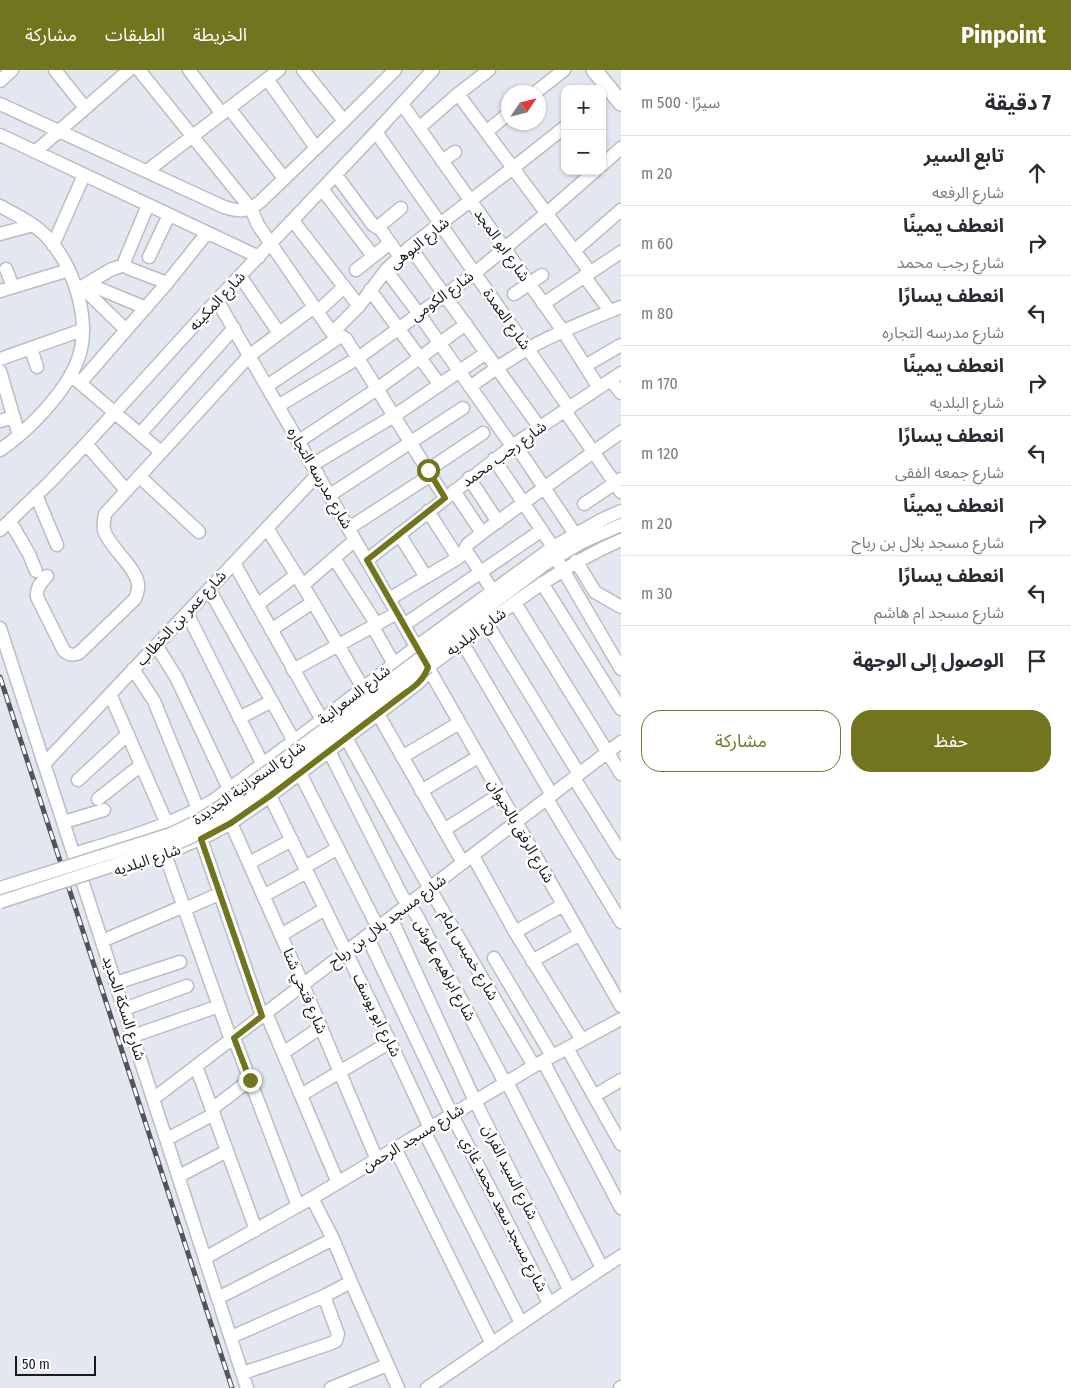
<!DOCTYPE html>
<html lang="ar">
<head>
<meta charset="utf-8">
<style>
  :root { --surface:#fff; --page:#f7f7f7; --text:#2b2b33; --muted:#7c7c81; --line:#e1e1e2; --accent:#71761e }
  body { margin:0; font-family:"Fira Sans Condensed","Noto Sans Arabic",sans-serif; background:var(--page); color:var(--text); direction:rtl }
  .controls { position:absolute; right:15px; top:15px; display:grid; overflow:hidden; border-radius:10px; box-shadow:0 1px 4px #0004 }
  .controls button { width:45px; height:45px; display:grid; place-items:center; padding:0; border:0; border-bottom:1px solid var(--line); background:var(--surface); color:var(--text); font:25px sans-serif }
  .compass { position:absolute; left:501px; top:15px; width:45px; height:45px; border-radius:50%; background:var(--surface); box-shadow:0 1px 4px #0004; rotate:55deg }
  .scale { position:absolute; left:15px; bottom:12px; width:81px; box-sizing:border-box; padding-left:5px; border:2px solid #18191c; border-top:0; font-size:14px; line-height:18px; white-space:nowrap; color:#18191c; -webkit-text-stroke:4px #fff; paint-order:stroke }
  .stop { position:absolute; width:15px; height:15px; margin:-11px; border:4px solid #71761e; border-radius:50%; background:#fff }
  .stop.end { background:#71761e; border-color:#fff; box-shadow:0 1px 5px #0008 }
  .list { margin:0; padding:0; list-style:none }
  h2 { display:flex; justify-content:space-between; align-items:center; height:65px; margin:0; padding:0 20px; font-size:21px }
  h2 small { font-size:16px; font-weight:400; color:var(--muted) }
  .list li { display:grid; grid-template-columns:32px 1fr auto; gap:15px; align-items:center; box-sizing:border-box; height:70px; padding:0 20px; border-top:1px solid var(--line) }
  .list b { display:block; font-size:19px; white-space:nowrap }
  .list p { margin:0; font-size:16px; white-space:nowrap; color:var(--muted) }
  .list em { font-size:16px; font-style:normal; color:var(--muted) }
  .actions { display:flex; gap:10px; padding:15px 20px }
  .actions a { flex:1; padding:11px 0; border:1px solid var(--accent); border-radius:20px; text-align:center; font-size:18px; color:var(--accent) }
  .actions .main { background:var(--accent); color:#fff }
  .icon { flex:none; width:28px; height:28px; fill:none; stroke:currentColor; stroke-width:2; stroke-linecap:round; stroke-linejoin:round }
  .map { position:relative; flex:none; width:621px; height:1318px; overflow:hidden; direction:ltr }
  header { display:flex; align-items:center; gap:30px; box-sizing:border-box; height:70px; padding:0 25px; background:var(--accent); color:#fff }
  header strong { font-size:24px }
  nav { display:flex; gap:28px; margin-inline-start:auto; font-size:18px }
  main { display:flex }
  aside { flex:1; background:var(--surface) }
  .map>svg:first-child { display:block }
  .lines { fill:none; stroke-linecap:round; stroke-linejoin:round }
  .minor-casing { stroke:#babdc5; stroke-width:15 }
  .major-casing { stroke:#babdc5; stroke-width:18 }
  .minor { stroke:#fff; stroke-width:12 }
  .major { stroke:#fff; stroke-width:15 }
  .rail-casing { stroke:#525458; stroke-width:5 }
  .rail { stroke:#fff; stroke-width:3; stroke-dasharray:9; stroke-linecap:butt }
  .minor-bridge-casing { stroke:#babdc5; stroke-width:15; stroke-linecap:butt }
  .minor-bridge { stroke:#fff; stroke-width:12 }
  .route { stroke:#71761e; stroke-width:6 }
  .labels { text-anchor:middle; stroke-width:5; stroke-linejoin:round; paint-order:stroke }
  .street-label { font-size:15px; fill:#18191c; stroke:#fff }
</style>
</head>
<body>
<header>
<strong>Pinpoint</strong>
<nav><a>الخريطة</a><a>الطبقات</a><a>مشاركة</a></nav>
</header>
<main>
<aside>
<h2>7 دقيقة<small>سيرًا · 500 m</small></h2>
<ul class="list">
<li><svg class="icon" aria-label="ahead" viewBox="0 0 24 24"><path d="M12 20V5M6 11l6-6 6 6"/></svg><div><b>تابع السير</b><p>شارع الرفعه</p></div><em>20 m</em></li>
<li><svg class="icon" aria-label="right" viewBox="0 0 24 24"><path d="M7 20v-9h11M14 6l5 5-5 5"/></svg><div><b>انعطف يمينًا</b><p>شارع رجب محمد</p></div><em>60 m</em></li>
<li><svg class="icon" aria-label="left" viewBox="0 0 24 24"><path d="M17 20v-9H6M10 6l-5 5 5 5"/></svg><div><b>انعطف يسارًا</b><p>شارع مدرسه التجاره</p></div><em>80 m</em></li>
<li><svg class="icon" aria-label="right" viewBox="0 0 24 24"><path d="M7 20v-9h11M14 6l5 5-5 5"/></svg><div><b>انعطف يمينًا</b><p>شارع البلديه</p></div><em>170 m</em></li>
<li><svg class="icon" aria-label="left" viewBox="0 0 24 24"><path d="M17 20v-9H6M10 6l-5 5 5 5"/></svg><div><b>انعطف يسارًا</b><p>شارع جمعه الفقى</p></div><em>120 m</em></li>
<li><svg class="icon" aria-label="right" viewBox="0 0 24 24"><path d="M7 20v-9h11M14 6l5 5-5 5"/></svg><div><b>انعطف يمينًا</b><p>شارع مسجد بلال بن رباح</p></div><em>20 m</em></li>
<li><svg class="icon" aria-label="left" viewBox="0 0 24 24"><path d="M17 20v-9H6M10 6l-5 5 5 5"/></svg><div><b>انعطف يسارًا</b><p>شارع مسجد ام هاشم</p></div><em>30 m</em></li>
<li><svg class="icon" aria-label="arrive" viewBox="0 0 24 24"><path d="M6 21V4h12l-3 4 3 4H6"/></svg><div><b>الوصول إلى الوجهة</b></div></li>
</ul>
<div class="actions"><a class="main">حفظ</a><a>مشاركة</a></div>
</aside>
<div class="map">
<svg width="621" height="1318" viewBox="0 0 621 1318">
  <rect width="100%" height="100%" fill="#e3e7ef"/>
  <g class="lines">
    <defs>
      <path id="minor" d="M 55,0 L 85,38
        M 139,0 L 251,139 L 258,155 L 330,260 C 334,265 341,264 346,269 L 445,428
        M 189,0 L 222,44
        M 303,0 L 344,51
        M 267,9 L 316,78
        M 0,11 L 12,0
        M 536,22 L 564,0
        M 458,24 L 590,202
        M 0,34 L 224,137 C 240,142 248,142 261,131 L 344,51 L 395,0
        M 402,34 L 563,261 L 599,318
        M 229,38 L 284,108
        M 419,58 L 458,24 L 489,0
        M 376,62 L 569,338
        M 486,62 L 508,44
        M 0,65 L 259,187
        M 35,82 L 129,0
        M 442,91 L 455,82
        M 602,95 L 621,78
        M 147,101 L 279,0
        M 336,105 L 373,155 L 381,160 L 400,187
        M 322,119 L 373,186
        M 148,135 L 125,190 L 125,195 L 128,198 L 167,213
        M 0,136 C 16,145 32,152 45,165 C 74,195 93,252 77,292 C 64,324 28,361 0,380
        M 293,151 L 359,236
        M 378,157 L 401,138
        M 0,164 L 33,155
        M 53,175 L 84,105
        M 410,177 L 540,358
        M 574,181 L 621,140
        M 149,187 L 169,145
        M 6,199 L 13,217
        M 356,200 L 390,173
        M 386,200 L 419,244 L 512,376
        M 240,206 L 279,263
        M 584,206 L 610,241
        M 88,214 L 146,238
        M 83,216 L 112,199 L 125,195
        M 82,217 L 126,260
        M 370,220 L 440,315
        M 0,221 L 69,200
        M 514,224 L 542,205
        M 217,230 L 389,529 L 621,936
        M 543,234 L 621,182
        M 317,242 L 344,217
        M 332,263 L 359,236 L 386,200 L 410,177 L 513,98 L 565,57
        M 31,279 L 37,297
        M 0,289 L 82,260
        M 585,296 L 621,275
        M 0,301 L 19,365
        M 74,308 L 161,382
        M 611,310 L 621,323
        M 80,313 L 167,213 L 207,163
        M 267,316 L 341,266
        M 470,317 C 489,303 508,290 529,278 C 558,262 590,249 621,237
        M 278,336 L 358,288 L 445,225 L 475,203 L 547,143 L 595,101
        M 565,341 L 621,422
        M 0,351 L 14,347
        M 140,364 L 234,258
        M 299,371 L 377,319 L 466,254
        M 86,374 L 126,420
        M 515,374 L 575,464
        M 494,389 L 553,477
        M 312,395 L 394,346 L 486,283
        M 428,400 L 483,363
        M 139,406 L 199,462
        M 469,408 L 498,452
        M 454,421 L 482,463
        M 36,425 L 57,475
        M 330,425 L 463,338
        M 584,434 L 621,409
        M 428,441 L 458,488
        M 10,451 L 29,484 L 36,501
        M 267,458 L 313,532 L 363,618
        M 349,458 L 431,405
        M 0,460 L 49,413 L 86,374 L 217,230 L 376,62 L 433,0
        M 399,464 L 426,507
        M 465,479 L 493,521
        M 334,488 L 377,555
        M 367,490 L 515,374 L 621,303
        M 576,491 L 595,522 L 621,537
        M 234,493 L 322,650
        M 559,493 L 621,599
        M 47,506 C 41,513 36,517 37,527 L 64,581 C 69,585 73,586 79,583 L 135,529 C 137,524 139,519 138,514 C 136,497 109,477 104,460 C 103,454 104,450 105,444 L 249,286 L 314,237
        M 542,513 L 621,639
        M 303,515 L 355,470
        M 209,519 L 294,671
        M 389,529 L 458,488 L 463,483 L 468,474 L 482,463 L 621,362
        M 515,533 L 621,704
        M 257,535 L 296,505
        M 187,543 L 263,695
        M 487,554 L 579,704
        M 404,555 L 542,460
        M 373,557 L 394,594
        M 0,558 L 247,1318
        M 271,560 L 313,532
        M 462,572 L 552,725
        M 156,575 L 176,607 L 229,719
        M 422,587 L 545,494 L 582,472 L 621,455
        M 133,599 L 154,631 L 198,739
        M 293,600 L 397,543
        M 110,624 L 167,754
        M 378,644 L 463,793
        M 239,648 L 272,631
        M 346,668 L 430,819 L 534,996
        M 329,681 L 402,826 L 416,844 L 505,1013
        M 402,687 L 459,653
        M 45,693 L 318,404
        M 300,703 L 378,858
        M 574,708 L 621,783
        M 78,710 L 128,664
        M 421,721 L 478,687
        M 270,726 L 390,972 L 430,1058
        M 98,729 L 141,695
        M 547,729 L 621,852
        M 64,752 L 104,740
        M 231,753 L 303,915 L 377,1090
        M 444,760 L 500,724
        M 201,769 L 262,946
        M 74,784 C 122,769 171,756 214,730 L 322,650 L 416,577 L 553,477 L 603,449 L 621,441
        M 165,784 L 211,764 L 231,753 L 270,726 L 417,614 L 424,607 L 428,597 C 490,552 549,501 621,470
        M 165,784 L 231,970
        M 473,786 L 515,862 L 582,970
        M 249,793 L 292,770
        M 305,797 L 338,778
        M 263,826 L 307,802
        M 185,839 L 219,824
        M 391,848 L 475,1031 L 569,1219
        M 515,862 L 563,835
        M 281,865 L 325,839
        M 367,866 L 452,1045 L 549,1233
        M 102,871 L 184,836
        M 494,888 L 552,986
        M 532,891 L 580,864
        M 116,913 L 180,892
        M 124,939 L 187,916
        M 266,943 L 338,1113
        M 133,966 L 219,936
        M 234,968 L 298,1136
        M 567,978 L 621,1074
        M 283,983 L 321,957
        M 543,991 L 621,1138
        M 196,996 L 256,1160
        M 507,1012 L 602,1198
        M 301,1025 L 390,972
        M 594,1026 L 621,1010
        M 153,1029 L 621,672
        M 212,1039 L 250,1010
        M 424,1061 L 521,1253
        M 167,1069 L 214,1044
        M 395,1078 L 492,1274
        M 179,1106 L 227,1081
        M 312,1128 L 333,1169 L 351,1212 L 398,1318
        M 205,1188 L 312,1128 L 534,996 L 621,949
        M 218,1228 L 333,1169
        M 231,1267 L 324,1226 L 351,1212
        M 243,1303 L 332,1273 L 336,1271 L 338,1264 L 324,1226
        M 331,1318 L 387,1295
        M 427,1318 C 492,1274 555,1229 621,1186
        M 620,1318 L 621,1317"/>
      <path id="major" d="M 594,0 L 621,33"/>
    </defs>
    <use href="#minor" class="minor-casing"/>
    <use href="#major" class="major-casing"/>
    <use href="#minor" class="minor"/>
    <use href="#major" class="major"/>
    <defs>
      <path id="rail" d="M 0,607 L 232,1318"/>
    </defs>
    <use href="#rail" class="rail-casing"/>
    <use href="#rail" class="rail"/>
    <defs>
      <path id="minor-bridge" d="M 0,818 L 171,764 L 196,752 L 220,737 L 422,587
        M 0,832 L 166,778 L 191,767 L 225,748 L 428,597"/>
    </defs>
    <use href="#minor-bridge" class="minor-bridge-casing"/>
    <use href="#minor-bridge" class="minor-bridge"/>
  </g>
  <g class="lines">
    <path class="route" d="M 250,1010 L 234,968 L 262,946 L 201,769 L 231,753 L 270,726 L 404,624 C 414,617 424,610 428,597 L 367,490 L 445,428 L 428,400"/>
  </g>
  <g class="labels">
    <g class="street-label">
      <text transform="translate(419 173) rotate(-39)" y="5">شارع البوهى</text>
      <text transform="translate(502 175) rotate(55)" y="5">شارع ابو المجد</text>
      <text transform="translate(442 226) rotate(-36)" y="5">شارع الكومى</text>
      <text transform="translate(217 231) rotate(-47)" y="5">شارع المكينه</text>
      <text transform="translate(507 249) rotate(55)" y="5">شارع العمدة</text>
      <text transform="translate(504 384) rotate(-36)" y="5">شارع رجب محمد</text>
      <text transform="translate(320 408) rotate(60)" y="5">شارع مدرسه التجاره</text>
      <text transform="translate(181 548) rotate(-47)" y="5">شارع عمر بن الخطاب</text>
      <text transform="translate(476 562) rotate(-36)" y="5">شارع البلديه</text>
      <text transform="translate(354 625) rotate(-38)" y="5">شارع السعرانية</text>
      <text transform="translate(249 713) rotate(-35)" y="5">شارع السعرانية الجديدة</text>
      <text transform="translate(521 761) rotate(60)" y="5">شارع الرفق بالحيوان</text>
      <text transform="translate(147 790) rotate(-19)" y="5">شارع البلديه</text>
      <text transform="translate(387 851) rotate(-37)" y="5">شارع مسجد بلال بن رباح</text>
      <text transform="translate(469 885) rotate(60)" y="5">شارع خميس إمام</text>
      <text transform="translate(445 900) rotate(62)" y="5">شارع ابراهيم علوش</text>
      <text transform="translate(305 921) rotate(67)" y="5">شارع فتحي شتا</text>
      <text transform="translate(124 938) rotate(72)" y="5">شارع السكة الحديد</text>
      <text transform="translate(377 945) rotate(64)" y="5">شارع ابو يوسف</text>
      <text transform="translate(413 1068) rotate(-31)" y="5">شارع مسجد الرحمن</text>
      <text transform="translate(510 1102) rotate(63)" y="5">شارع السيد الفران</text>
      <text transform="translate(504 1144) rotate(63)" y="5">شارع مسجد سعد محمد غازي</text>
    </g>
  </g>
</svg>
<div class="controls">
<button>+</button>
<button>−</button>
</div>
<svg class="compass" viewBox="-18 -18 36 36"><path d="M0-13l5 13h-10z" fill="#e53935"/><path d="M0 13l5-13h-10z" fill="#7c7c81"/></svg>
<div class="scale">50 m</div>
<div class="stop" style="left:428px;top:400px"></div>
<div class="stop end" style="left:250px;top:1010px"></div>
</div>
</main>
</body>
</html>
